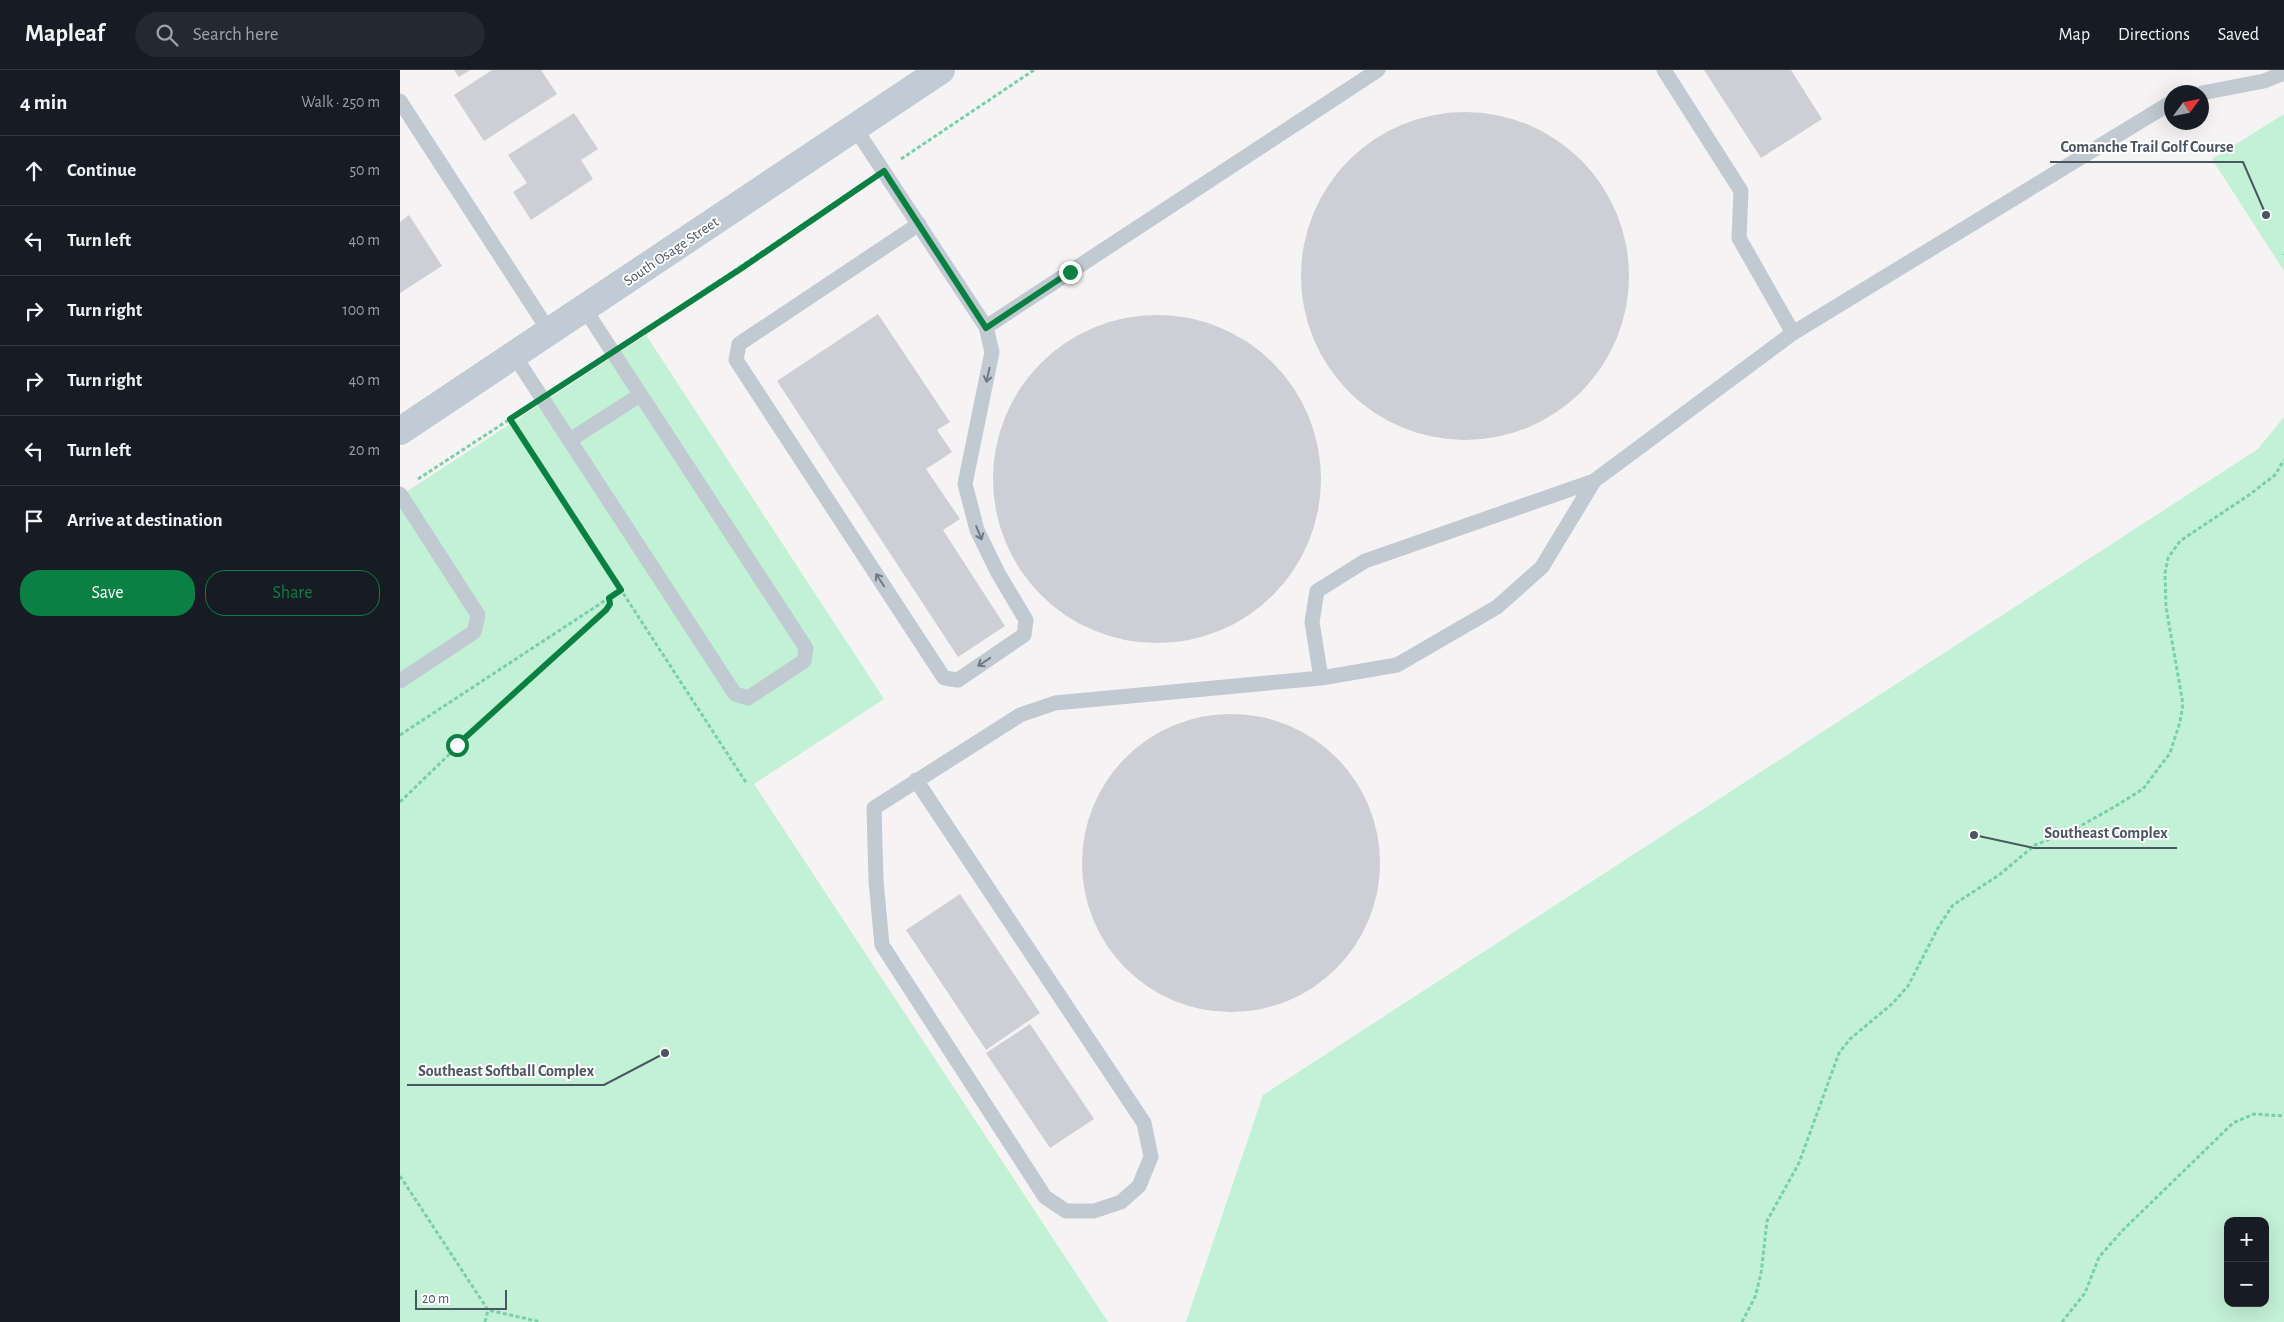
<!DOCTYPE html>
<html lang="en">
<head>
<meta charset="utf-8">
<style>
  :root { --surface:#171b24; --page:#242831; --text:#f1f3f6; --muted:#9ea1a6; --line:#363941; --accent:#0b8043 }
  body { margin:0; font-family:"Alegreya Sans",sans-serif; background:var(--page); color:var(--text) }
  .controls { position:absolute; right:15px; bottom:15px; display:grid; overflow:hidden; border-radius:10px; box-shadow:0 5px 20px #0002 }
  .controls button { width:45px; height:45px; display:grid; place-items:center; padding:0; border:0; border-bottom:1px solid var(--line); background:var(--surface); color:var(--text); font:25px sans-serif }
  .compass { position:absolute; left:1764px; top:15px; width:45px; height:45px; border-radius:50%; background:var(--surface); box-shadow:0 5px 20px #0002; rotate:57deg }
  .scale { position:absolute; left:15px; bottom:12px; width:92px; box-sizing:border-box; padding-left:5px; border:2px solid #4a5661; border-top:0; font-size:14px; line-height:18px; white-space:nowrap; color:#4a5661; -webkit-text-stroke:4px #fff; paint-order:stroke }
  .stop { position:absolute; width:15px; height:15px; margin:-11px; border:4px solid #0b8043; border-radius:50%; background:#fff }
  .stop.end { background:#0b8043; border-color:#fff; box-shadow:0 1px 5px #0008 }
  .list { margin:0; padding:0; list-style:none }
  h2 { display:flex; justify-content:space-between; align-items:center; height:65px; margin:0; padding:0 20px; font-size:21px }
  h2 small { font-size:16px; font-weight:400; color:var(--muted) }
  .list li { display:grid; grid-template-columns:32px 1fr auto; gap:15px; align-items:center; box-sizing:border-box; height:70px; padding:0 20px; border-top:1px solid var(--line) }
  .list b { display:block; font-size:19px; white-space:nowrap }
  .list em { font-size:16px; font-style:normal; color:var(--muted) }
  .actions { display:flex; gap:10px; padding:15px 20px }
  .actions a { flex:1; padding:11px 0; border:1px solid var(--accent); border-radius:20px; text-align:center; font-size:18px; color:var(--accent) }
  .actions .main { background:var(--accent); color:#fff }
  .icon { flex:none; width:28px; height:28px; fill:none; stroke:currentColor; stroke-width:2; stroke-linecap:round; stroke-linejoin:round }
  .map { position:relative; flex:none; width:1884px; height:1252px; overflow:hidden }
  header { display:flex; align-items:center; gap:30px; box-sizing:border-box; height:70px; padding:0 25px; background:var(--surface); border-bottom:1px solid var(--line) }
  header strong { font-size:24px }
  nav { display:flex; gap:28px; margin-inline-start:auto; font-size:18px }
  .search { width:350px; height:45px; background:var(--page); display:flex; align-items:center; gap:12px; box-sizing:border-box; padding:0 18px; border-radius:28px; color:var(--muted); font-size:19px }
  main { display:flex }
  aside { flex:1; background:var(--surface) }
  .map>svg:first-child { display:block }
  .green { fill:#c3f1d5; fill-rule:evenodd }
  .building { fill:#cdcfd5 }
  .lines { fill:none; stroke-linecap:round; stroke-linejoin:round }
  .path { stroke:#7ad0a6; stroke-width:3; stroke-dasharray:4 2.5; stroke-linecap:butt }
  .service { stroke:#c1cad2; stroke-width:15 }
  .secondary { stroke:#c1cbd6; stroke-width:28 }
  .oneway { stroke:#6e7983 }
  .route { stroke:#0b8043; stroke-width:6 }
  .labels { text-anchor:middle; stroke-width:4; stroke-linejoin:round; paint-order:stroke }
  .street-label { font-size:15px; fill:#4a5661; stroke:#fff }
  .leader { fill:none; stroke:#4a5661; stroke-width:2 }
  .callout-dot { fill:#4a5661; stroke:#fff; stroke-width:2 }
  .callout-label { font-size:16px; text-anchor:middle; font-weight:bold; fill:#4a5661; stroke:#fff; stroke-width:4; stroke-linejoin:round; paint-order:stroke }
</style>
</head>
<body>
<header>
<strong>Mapleaf</strong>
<div class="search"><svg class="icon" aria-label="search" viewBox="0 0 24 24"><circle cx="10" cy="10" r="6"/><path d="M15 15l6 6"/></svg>Search here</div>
<nav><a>Map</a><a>Directions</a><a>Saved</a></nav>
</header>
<main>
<aside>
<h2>4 min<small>Walk · 250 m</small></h2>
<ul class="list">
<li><svg class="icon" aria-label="ahead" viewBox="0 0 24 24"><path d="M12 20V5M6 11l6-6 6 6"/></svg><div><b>Continue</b></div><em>50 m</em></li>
<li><svg class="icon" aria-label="left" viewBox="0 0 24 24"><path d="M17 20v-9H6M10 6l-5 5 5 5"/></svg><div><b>Turn left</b></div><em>40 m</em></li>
<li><svg class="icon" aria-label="right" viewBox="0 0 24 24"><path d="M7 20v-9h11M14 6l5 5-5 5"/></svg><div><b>Turn right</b></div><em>100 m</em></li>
<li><svg class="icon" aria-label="right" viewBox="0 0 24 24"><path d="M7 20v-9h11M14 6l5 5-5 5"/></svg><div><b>Turn right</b></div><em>40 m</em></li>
<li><svg class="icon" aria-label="left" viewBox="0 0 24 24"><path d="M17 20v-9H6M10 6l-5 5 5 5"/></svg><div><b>Turn left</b></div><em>20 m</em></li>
<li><svg class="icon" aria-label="arrive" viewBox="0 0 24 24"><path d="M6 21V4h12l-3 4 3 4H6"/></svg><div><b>Arrive at destination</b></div></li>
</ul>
<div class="actions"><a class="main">Save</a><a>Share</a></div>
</aside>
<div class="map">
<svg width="1884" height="1252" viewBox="0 0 1884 1252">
  <rect width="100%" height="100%" fill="#f5f3f3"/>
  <path class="green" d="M 1884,44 L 1884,201 L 1812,89 Z
    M 246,265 L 484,629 L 354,714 L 708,1252 L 0,1252 L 0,426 Z
    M 1884,347 L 1884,1252 L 786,1252 L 863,1025 L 1858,379 ZM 1828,1151 L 1865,1151 L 1865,1233 L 1828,1233 Z"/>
  <path class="building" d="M 54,0 L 70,0 L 59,7 Z
    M 92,0 L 141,0 L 157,24 L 84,71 L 54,25 Z
    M 1304,0 L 1391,0 L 1422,49 L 1361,88 Z
    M901 206a164 164 0 1 1 328 0a164 164 0 1 1-328 0Z
    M 174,43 L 198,79 L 181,90 L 193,109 L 131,150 L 113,122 L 127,113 L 108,85 Z
    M 9,145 L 42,196 L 0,223 L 0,152 Z
    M 478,244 L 550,352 L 537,360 L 552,382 L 526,399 L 560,449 L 543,460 L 605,556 L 558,587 L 377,311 Z
    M593 409a164 164 0 1 1 328 0a164 164 0 1 1-328 0Z
    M682 793a149 149 0 1 1 298 0a149 149 0 1 1-298 0Z
    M 560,824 L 640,943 L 586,980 L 506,860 Z
    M 630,954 L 694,1049 L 650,1078 L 586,983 Z"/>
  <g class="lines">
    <path class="path" d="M 501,89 L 634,0
      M 1884,184 L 1884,185
      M 231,270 L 465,113
      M 160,316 L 193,295
      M 110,349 L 347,714
      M 18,409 L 124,340
      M 0,665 L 221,520
      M 0,732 L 94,641 L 206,540 L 210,534 L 209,528
      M 0,1106 L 88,1240 L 141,1252
      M 85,1252 L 88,1240
      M 1342,1252 L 1355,1227 L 1361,1204 L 1367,1151 L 1399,1093 L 1439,983 L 1450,969 L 1493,933 L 1508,916 L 1539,856 L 1553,835 L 1599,805 L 1635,775 L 1675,759 L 1714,737 L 1743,719 L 1770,683 L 1780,652 L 1783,634 L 1766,537 L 1765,503 L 1768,488 L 1780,471 L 1849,425 L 1875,405 L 1884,390
      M 1662,1252 L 1685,1223 L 1699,1187 L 1723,1160 L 1833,1053 L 1854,1044 L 1884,1046"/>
    <path class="service" d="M 1264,0 L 1341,121 L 1339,168 L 1393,263 L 1772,32
      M 1802,23 L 1864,11 L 1884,3
      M 0,31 L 149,261
      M 455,58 L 586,257 L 592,282 L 565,414 L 577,460 L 598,503 L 626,550 L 624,565 L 558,610 L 544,608 L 336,290 L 339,274 L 519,154
      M 586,257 L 978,0
      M 114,285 L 335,624 L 348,628 L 404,591 L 406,578 L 184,238
      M 170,370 L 240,325
      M 0,424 L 78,545 L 74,562 L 0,611
      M 921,608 L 912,552 L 917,521 L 965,491 L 1194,411
      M 516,710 L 744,1053 L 751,1087 L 739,1116 L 721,1132 L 694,1141 L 666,1141 L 645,1127 L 482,875 L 476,811 L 474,738 L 620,645 L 655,633 L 921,608 L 997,595 L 1097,537 L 1142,497 L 1194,411 L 1393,263"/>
    <path class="secondary" d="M 0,361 L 541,0"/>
  </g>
  <defs><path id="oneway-shaft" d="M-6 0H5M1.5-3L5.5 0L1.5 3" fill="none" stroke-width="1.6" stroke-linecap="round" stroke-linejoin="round" transform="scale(1.25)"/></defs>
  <g class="oneway">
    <use href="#oneway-shaft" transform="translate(588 305) rotate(102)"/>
    <use href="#oneway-shaft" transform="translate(579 463) rotate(68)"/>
    <use href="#oneway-shaft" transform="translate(480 510) rotate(-123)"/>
    <use href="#oneway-shaft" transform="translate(584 592) rotate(146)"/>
  </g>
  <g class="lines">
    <path class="route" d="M 57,675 L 206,540 L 210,534 L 209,528 L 221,520 L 110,349 L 342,198 L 484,101 L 586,258 L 670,202"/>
  </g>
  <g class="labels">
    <g class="street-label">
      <text transform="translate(271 181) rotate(-34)" y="5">South Osage Street</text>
    </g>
  </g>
  <path class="leader" d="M1866 145L1843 92H1650M1574 765L1634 778H1777M265 983L204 1015H7"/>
  <g class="callout-dot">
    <circle cx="1866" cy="145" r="5"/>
    <circle cx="1574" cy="765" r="5"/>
    <circle cx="265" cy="983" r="5"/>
  </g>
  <g class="callout-label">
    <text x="1747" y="82">Comanche Trail Golf Course</text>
    <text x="1706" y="768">Southeast Complex</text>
    <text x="106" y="1006">Southeast Softball Complex</text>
  </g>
</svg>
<div class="controls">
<button>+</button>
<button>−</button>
</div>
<svg class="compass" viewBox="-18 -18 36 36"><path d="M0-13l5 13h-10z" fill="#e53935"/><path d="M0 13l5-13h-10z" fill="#9ea1a6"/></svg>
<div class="scale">20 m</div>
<div class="stop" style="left:57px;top:675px"></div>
<div class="stop end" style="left:670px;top:202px"></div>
</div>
</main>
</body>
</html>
